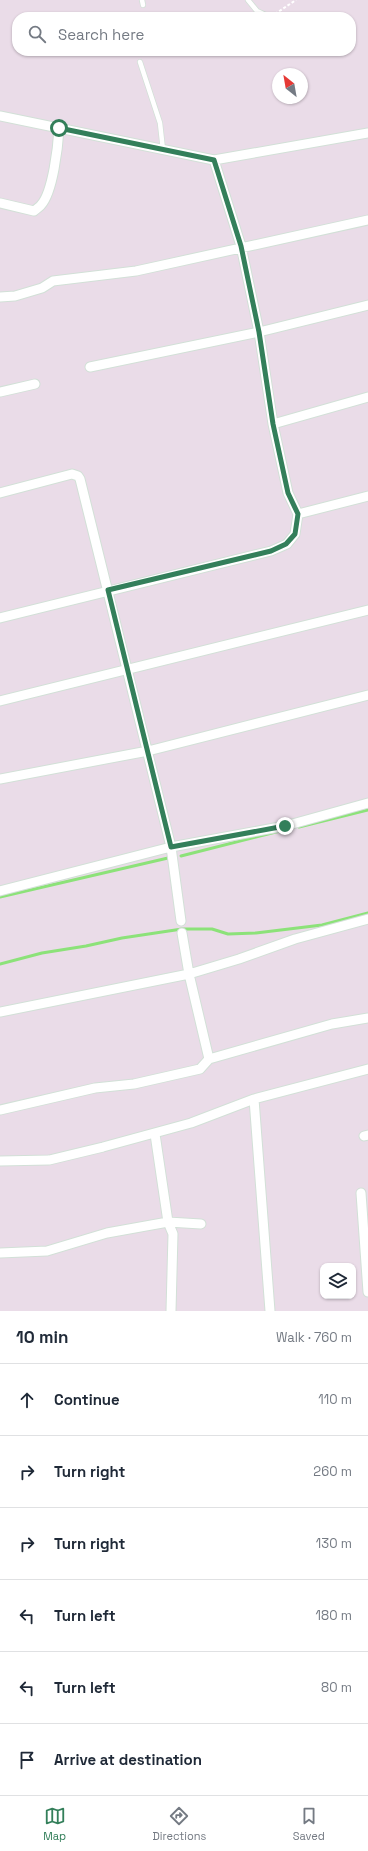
<!DOCTYPE html>
<html lang="en">
<head>
<meta charset="utf-8">
<style>
  :root { --surface:#fff; --page:#f2f2f3; --text:#1f2937; --muted:#747a83; --line:#e0e1e3; --accent:#337f5a }
  body { margin:0; font-family:"Space Grotesk",sans-serif; background:var(--page); color:var(--text) }
  .controls { position:absolute; right:12px; bottom:12px; display:grid; overflow:hidden; border-radius:8px; box-shadow:0 1px 3px #0004 }
  .controls button { width:36px; height:36px; display:grid; place-items:center; padding:0; border:0; border-bottom:1px solid var(--line); background:var(--surface); color:var(--text); font:20px sans-serif }
  .compass { position:absolute; left:272px; top:68px; width:36px; height:36px; border-radius:50%; background:var(--surface); box-shadow:0 1px 3px #0004; rotate:329deg }
  .stop { position:absolute; width:12px; height:12px; margin:-9px; border:3px solid #337f5a; border-radius:50%; background:#fff }
  .stop.end { background:#337f5a; border-color:#fff; box-shadow:0 1px 4px #0008 }
  .list { margin:0; padding:0; list-style:none }
  h2 { display:flex; justify-content:space-between; align-items:center; height:52px; margin:0; padding:0 16px; font-size:17px }
  h2 small { font-size:13px; font-weight:400; color:var(--muted) }
  .list li { display:grid; grid-template-columns:26px 1fr auto; gap:12px; align-items:center; box-sizing:border-box; height:72px; padding:0 16px; border-top:1px solid var(--line) }
  .list b { display:block; font-size:15px; white-space:nowrap }
  .list em { font-size:13px; font-style:normal; color:var(--muted) }
  .icon { flex:none; width:22px; height:22px; fill:none; stroke:currentColor; stroke-width:2; stroke-linecap:round; stroke-linejoin:round }
  .map { position:relative; flex:none; width:368px; height:1311px; overflow:hidden }
  .search { position:absolute; background:var(--surface); box-shadow:0 1px 3px #0004; left:12px; right:12px; top:12px; height:44px; display:flex; align-items:center; gap:10px; box-sizing:border-box; padding:0 14px; border-radius:16px; color:var(--muted); font-size:15px }
  .sheet { height:484px; background:var(--surface) }
  nav { display:flex; justify-content:space-around; align-items:center; box-sizing:border-box; height:56px; border-top:1px solid var(--line); background:var(--surface); font-size:11px; color:var(--muted) }
  nav a { display:grid; justify-items:center; gap:2px }
  nav .on { color:var(--accent) }
  .map>svg:first-child { display:block }
  .lines { fill:none; stroke-linecap:round; stroke-linejoin:round }
  .stream { stroke:#8ce279; stroke-width:3 }
  .lane-casing { stroke:#d2e0d7; stroke-width:6 }
  .street-casing { stroke:#d2e0d7; stroke-width:11 }
  .path { stroke:#fff; stroke-width:2; stroke-dasharray:3 2; stroke-linecap:butt }
  .lane { stroke:#fff; stroke-width:4.5 }
  .street { stroke:#fff; stroke-width:9 }
  .route { stroke:#337f5a; stroke-width:5 }
</style>
</head>
<body>
<div class="map">
<svg width="368" height="1311" viewBox="0 0 368 1311">
  <rect width="100%" height="100%" fill="#eadce8"/>
  <g class="lines">
    <path class="stream" d="M 299,827 L 368,810
      M 181,856 L 280,831
      M 0,897 L 168,858
      M 0,964 L 42,953 L 86,946 L 122,938 L 182,929 L 212,929 L 228,934 L 256,933 L 322,925 L 368,913"/>
    <defs>
      <path id="lane" d="M 142,0 L 143,5
        M 248,0 L 257,11 L 270,17
        M 140,62 L 160,123 L 163,150"/>
      <path id="street" d="M 0,116 L 214,160 L 368,133
        M 0,203 L 34,211 C 36,209 40,207 41,205 C 53,192 58,146 59,129
        M 0,297 L 15,296 L 42,288 L 53,281 L 136,271 L 368,220
        M 90,367 L 259,332 L 368,305
        M 0,392 L 35,384
        M 273,424 L 368,397
        M 0,493 L 72,474 L 78,476 L 80,479 L 171,847 L 285,826 L 368,803
        M 298,514 L 368,496
        M 0,618 L 271,551 L 287,544 L 295,534 L 298,514 L 288,493 L 273,424 L 259,332 L 241,246 L 214,160
        M 0,701 L 368,610
        M 0,779 L 148,751 L 368,695
        M 0,891 L 171,847 L 181,921
        M 182,933 L 189,974 L 209,1059
        M 0,1012 L 189,974 L 239,959 L 295,939 L 368,919
        M 254,1099 L 270,1311
        M 0,1110 L 95,1088 L 134,1084 L 200,1069 L 209,1059 L 332,1024 L 368,1018
        M 155,1134 L 168,1222 L 173,1234 L 171,1311
        M 364,1136 L 368,1135
        M 0,1161 L 49,1160 L 103,1147 L 191,1123 L 254,1099 L 368,1069
        M 361,1193 L 368,1292
        M 0,1253 L 47,1251 L 107,1233 L 168,1222 L 201,1224"/>
    </defs>
    <use href="#lane" class="lane-casing"/>
    <use href="#street" class="street-casing"/>
    <path class="path" d="M 275,14 L 296,0"/>
    <use href="#lane" class="lane"/>
    <use href="#street" class="street"/>
  </g>
  <g class="lines">
    <path class="route" d="M 59,128 L 214,160 L 241,246 L 259,332 L 273,424 L 288,493 L 298,514 L 295,534 L 286,544 L 271,551 L 108,590 L 171,847 L 285,826"/>
  </g>
</svg>
<div class="controls">
<button><svg class="icon" aria-label="layers" viewBox="0 0 24 24"><path d="M12 4l9 5-9 5-9-5zM3 14l9 5 9-5"/></svg></button>
</div>
<svg class="compass" viewBox="-18 -18 36 36"><path d="M0-13l5 13h-10z" fill="#e53935"/><path d="M0 13l5-13h-10z" fill="#747a83"/></svg>
<div class="stop" style="left:59px;top:128px"></div>
<div class="stop end" style="left:285px;top:826px"></div>
<div class="search"><svg class="icon" aria-label="search" viewBox="0 0 24 24"><circle cx="10" cy="10" r="6"/><path d="M15 15l6 6"/></svg>Search here</div>
</div>
<section class="sheet">
<h2>10 min<small>Walk · 760 m</small></h2>
<ul class="list">
<li><svg class="icon" aria-label="ahead" viewBox="0 0 24 24"><path d="M12 20V5M6 11l6-6 6 6"/></svg><div><b>Continue</b></div><em>110 m</em></li>
<li><svg class="icon" aria-label="right" viewBox="0 0 24 24"><path d="M7 20v-9h11M14 6l5 5-5 5"/></svg><div><b>Turn right</b></div><em>260 m</em></li>
<li><svg class="icon" aria-label="right" viewBox="0 0 24 24"><path d="M7 20v-9h11M14 6l5 5-5 5"/></svg><div><b>Turn right</b></div><em>130 m</em></li>
<li><svg class="icon" aria-label="left" viewBox="0 0 24 24"><path d="M17 20v-9H6M10 6l-5 5 5 5"/></svg><div><b>Turn left</b></div><em>180 m</em></li>
<li><svg class="icon" aria-label="left" viewBox="0 0 24 24"><path d="M17 20v-9H6M10 6l-5 5 5 5"/></svg><div><b>Turn left</b></div><em>80 m</em></li>
<li><svg class="icon" aria-label="arrive" viewBox="0 0 24 24"><path d="M6 21V4h12l-3 4 3 4H6"/></svg><div><b>Arrive at destination</b></div></li>
</ul>
</section>
<nav>
<a class="on"><svg class="icon" aria-label="map" viewBox="0 0 24 24"><path d="M3 6l6-2 6 2 6-2v14l-6 2-6-2-6 2zM9 4v14M15 6v14"/></svg>Map</a>
<a><svg class="icon" aria-label="directions" viewBox="0 0 24 24"><path d="M12 3l9 9-9 9-9-9zM9 14v-3h6M13 9l2 2-2 2"/></svg>Directions</a>
<a><svg class="icon" aria-label="saved" viewBox="0 0 24 24"><path d="M7 4h10v16l-5-4-5 4z"/></svg>Saved</a>
</nav>
</body>
</html>
